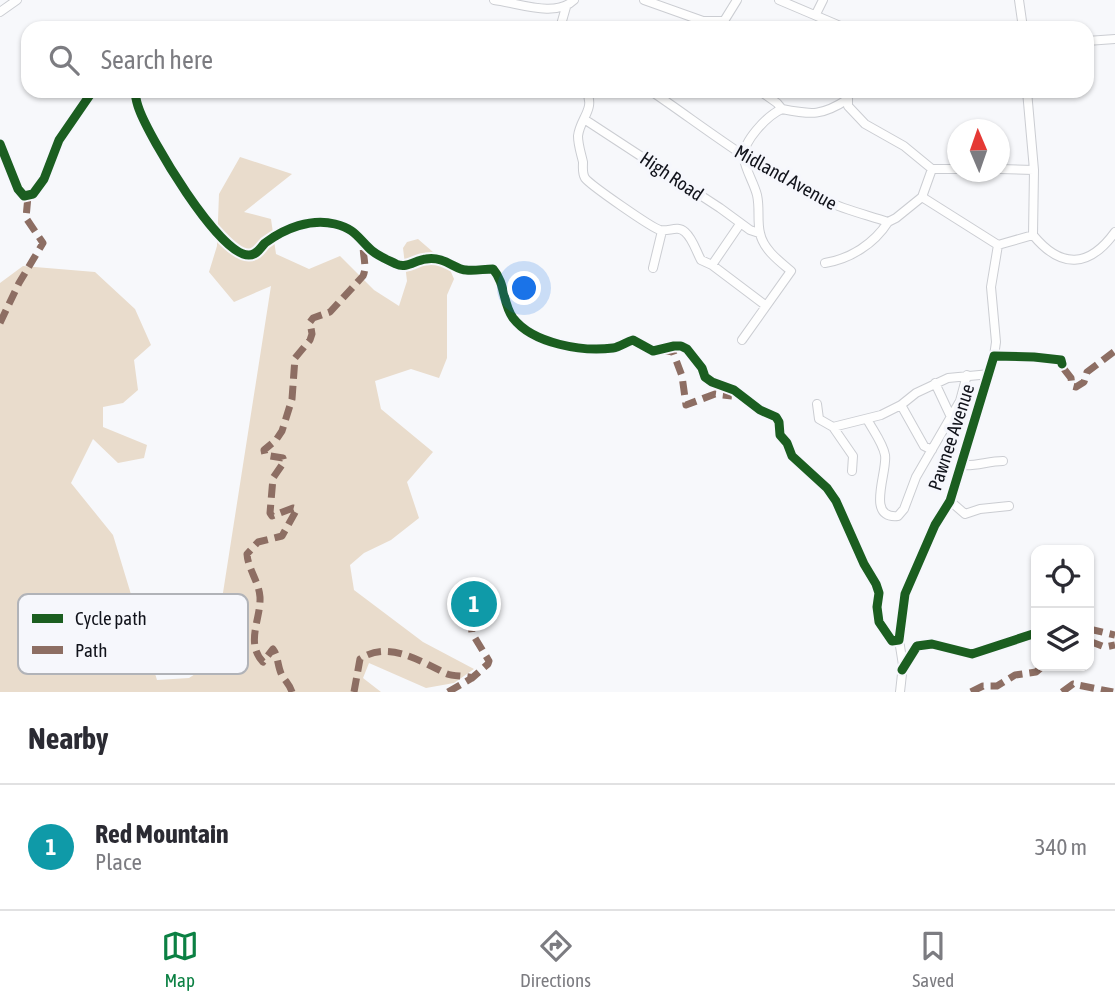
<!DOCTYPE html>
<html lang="en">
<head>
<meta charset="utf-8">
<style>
  :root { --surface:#fff; --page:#f2f2f3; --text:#2b2b33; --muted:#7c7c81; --line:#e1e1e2; --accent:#0b8043 }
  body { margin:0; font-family:"Asap Condensed",sans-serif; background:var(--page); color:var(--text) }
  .controls { position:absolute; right:21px; bottom:21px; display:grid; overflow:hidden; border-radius:14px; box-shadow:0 2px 5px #0004 }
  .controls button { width:63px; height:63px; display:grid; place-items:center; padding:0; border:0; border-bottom:2px solid var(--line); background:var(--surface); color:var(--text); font:35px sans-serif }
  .compass { position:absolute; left:947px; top:119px; width:63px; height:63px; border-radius:50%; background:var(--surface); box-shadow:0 2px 5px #0004; rotate:358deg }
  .you { position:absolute; left:525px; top:289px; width:24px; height:24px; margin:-18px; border:5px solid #fff; border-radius:50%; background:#1a73e8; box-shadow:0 0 0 10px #1a73e833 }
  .badge { display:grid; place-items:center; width:46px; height:46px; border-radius:50%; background:var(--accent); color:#fff; font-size:23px; font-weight:700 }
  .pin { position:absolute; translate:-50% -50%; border:4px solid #fff; box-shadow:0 2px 7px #0006 }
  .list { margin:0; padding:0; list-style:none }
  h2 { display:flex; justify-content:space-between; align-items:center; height:91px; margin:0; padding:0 28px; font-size:30px }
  h2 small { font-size:23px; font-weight:400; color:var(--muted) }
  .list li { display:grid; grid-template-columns:46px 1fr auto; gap:21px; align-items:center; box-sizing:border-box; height:126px; padding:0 28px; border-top:2px solid var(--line) }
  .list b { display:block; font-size:26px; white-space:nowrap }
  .list p { margin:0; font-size:23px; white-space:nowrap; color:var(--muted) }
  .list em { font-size:23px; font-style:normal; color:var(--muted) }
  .icon { flex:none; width:38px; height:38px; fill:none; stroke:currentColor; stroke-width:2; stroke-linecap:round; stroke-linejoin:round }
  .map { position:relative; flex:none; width:1115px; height:692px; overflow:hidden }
  .search { position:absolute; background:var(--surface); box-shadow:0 2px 5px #0004; left:21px; right:21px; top:21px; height:77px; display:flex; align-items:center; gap:18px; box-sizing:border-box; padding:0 24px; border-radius:21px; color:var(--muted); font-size:26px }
  .sheet { height:217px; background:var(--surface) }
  nav { display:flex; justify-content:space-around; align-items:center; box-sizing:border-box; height:98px; border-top:2px solid var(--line); background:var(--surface); font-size:19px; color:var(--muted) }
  nav a { display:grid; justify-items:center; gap:4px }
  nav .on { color:var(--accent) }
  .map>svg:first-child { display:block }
  .green { fill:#e9dccc }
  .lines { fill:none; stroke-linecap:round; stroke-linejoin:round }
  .minor-casing { stroke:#cbcdd2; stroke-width:10 }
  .minor { stroke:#fefefe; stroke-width:8 }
  .quiet { stroke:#8d6e63; stroke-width:7; stroke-dasharray:14 7; stroke-linecap:butt }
  .cycleway-casing { stroke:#f6f7fc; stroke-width:13 }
  .cycleway { stroke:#1b5e20; stroke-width:9 }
  .labels { text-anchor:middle; stroke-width:7; stroke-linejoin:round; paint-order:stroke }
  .street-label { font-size:19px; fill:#11131b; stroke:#f6f7fc }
  .key { fill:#f6f7fc; stroke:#b1b3b8; stroke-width:2 }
  .key-label { font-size:19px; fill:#11131b }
</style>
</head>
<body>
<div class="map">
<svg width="1115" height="692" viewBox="0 0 1115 692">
  <rect width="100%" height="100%" fill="#f7f8fb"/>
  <path class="green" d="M 240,157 L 292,174 L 244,212 L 271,219 L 276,254 L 309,269 L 340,256 L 374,290 L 399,306 L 407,281 L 403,248 L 407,242 L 418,239 L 448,265 L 454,279 L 447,295 L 447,358 L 439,378 L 411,369 L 375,381 L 381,409 L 433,452 L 407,482 L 419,518 L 391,540 L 364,553 L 350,565 L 354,590 L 423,642 L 474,669 L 454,683 L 426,688 L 369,663 L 363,678 L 381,692 L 0,692 L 0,283 L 23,266 L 95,272 L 135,309 L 151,345 L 134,360 L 138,390 L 123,403 L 103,407 L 103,427 L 147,445 L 144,458 L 118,463 L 93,439 L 71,483 L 113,535 L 157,680 L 189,678 L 212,663 L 271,286 L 234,302 L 209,272 L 217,246 L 219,194 Z"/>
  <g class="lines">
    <defs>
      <path id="minor" d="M 494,0 C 518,3 556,18 574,0
        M 644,0 L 703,21 L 724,21
        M 779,0 L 845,28
        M 1019,0 L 1023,28
        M 0,12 L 17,0
        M 816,14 L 823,0
        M 724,21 L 737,0
        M 560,28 L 566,7
        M 1087,41 L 1115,39
        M 586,91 C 596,109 580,118 578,136 C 578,145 581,153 583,162 C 583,168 582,173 585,178 C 590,185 652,228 660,230 C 669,232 677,225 685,232 C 693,239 696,251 701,260 L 712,265 L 765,305
        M 651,91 C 707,129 762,174 826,201 C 846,210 867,215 888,222 L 896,218 L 922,197
        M 760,91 L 777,103 L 782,109 C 812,115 822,116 848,99 L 848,106 L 865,124 L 904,146 L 932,169 L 958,169
        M 1027,91 L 1034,170 L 1033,235
        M 584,119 L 720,208 L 750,230 L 759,233
        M 1000,169 L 1034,170
        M 922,197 L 998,245
        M 922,197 L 932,169
        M 1033,235 C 1061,269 1089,268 1115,232
        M 825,263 C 850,259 874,244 888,222
        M 712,265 L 740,224
        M 653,268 L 662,231
        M 742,340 L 791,271 C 779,261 763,249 760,233 C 757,221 760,208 757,195 C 754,183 746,171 744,159 C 741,142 768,115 782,109
        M 994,356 L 1034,357 L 1061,360 L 1062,364
        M 935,383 L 951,417
        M 817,404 L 819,419 L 833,427 L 881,415 L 901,405 L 916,393 L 948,378 L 990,374
        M 901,405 L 924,446 L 932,450
        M 867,419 C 872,429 883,443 885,455 C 888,472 865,519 898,516 L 904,509 L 916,477 L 960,401 L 967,375
        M 833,427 L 853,456 L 852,471
        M 961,465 C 975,467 988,461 1003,461
        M 950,501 L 965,514 L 980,509 L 1009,506
        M 900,692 L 903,665 L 899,640 L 905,594 L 935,525 L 950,501 L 994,356 L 996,342 L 991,287 L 998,245 L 1033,235"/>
    </defs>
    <use href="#minor" class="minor-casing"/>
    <use href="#minor" class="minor"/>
    <path class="quiet" d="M 0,323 L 19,283 L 43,243 L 26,218 L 28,196
      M 662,350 L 673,352 L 682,376 L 686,405 L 715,394 L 732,396
      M 1064,369 L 1071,378 L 1072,386 L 1076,387 L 1084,382 L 1087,372 L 1115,351
      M 1089,629 L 1115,635
      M 1089,641 L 1105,647 L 1115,645
      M 292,692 C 290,685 287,683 283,677 C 277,668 279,657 273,649 L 263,662 C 245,643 261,619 260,597 C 259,582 248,569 247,554 L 258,542 L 282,536 L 297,509 L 293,508 L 272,516 L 270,513 L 273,478 L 284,462 L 283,458 L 265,455 L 264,450 L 276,440 L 282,431 L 292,399 L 295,358 L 310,340 L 312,334 L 310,322 L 313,318 L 330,312 L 363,276 C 368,265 361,253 364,241
      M 354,692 L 360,659 C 388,640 420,661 445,673 C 453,677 464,675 472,678 L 488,664 L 489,661 L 472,633 L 469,610
      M 448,692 L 472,678
      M 971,692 L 983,686 L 997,686 L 1015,675 L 1036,672 L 1043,666
      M 1062,692 L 1073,684 L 1113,692"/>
    <defs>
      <path id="cycleway" d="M 132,91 L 135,93 C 136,99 137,104 139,109 C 149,137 219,256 249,255 C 257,255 260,248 265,243 C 285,228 311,218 335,224 C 354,229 356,235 369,248 C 375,255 388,260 396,264 C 407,269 415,260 426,259 C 445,256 455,270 466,270 C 475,271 484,269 493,269 C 506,284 502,303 513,318 C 533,344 583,352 613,348 C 620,347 626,342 633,340 L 653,351 L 674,346 L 681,346 L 687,349 L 702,368 L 705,377 L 712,382 L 734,390 L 760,410 L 776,417 L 779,422 L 780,435 L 787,443 L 792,456 L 827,488 L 836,501 L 864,564 L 876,584 L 879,593 L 877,607 L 879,622 L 892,641 L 899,640 L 905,594 L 935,525 L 950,501 L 994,356 L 1034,357 L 1061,360 L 1062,364
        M 0,144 L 18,189 L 24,196 L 33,194 L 44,179 L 59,140 L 92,92 L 96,91
        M 902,670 L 917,646 L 932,644 L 972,654 L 1036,633"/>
    </defs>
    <use href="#cycleway" class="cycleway-casing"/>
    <use href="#cycleway" class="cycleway"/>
  </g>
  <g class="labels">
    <g class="street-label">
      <text transform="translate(672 176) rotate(34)" y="7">High Road</text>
      <text transform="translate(786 177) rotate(29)" y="7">Midland Avenue</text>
      <text transform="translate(951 437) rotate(-72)" y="7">Pawnee Avenue</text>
    </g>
  </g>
  <rect x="18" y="594" width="230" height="80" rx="10" class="key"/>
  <rect x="32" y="614" width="31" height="9" fill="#1b5e20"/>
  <rect x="32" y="646" width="31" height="8" fill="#8d6e63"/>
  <g class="key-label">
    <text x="75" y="625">Cycle path</text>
    <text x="75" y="657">Path</text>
  </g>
</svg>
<div class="controls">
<button><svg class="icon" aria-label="locate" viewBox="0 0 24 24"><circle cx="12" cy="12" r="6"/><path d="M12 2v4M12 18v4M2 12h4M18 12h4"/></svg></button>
<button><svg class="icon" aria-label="layers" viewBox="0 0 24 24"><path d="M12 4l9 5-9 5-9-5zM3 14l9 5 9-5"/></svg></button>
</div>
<svg class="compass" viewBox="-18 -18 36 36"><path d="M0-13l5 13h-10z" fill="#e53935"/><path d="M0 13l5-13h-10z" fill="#7c7c81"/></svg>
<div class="you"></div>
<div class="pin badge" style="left:474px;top:604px;background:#0f9aa8">1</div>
<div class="search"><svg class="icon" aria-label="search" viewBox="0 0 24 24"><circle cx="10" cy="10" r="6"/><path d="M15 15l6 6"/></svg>Search here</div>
</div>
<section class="sheet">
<h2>Nearby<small></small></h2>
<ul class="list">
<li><span class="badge" style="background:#0f9aa8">1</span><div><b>Red Mountain</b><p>Place</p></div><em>340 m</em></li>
</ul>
</section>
<nav>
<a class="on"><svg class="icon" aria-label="map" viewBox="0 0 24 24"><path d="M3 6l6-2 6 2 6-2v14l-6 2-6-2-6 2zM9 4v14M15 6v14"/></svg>Map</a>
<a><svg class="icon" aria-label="directions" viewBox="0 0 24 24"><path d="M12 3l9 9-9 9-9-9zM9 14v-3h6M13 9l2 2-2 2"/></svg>Directions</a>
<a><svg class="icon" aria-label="saved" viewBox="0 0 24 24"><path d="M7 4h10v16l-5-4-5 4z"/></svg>Saved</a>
</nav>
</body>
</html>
